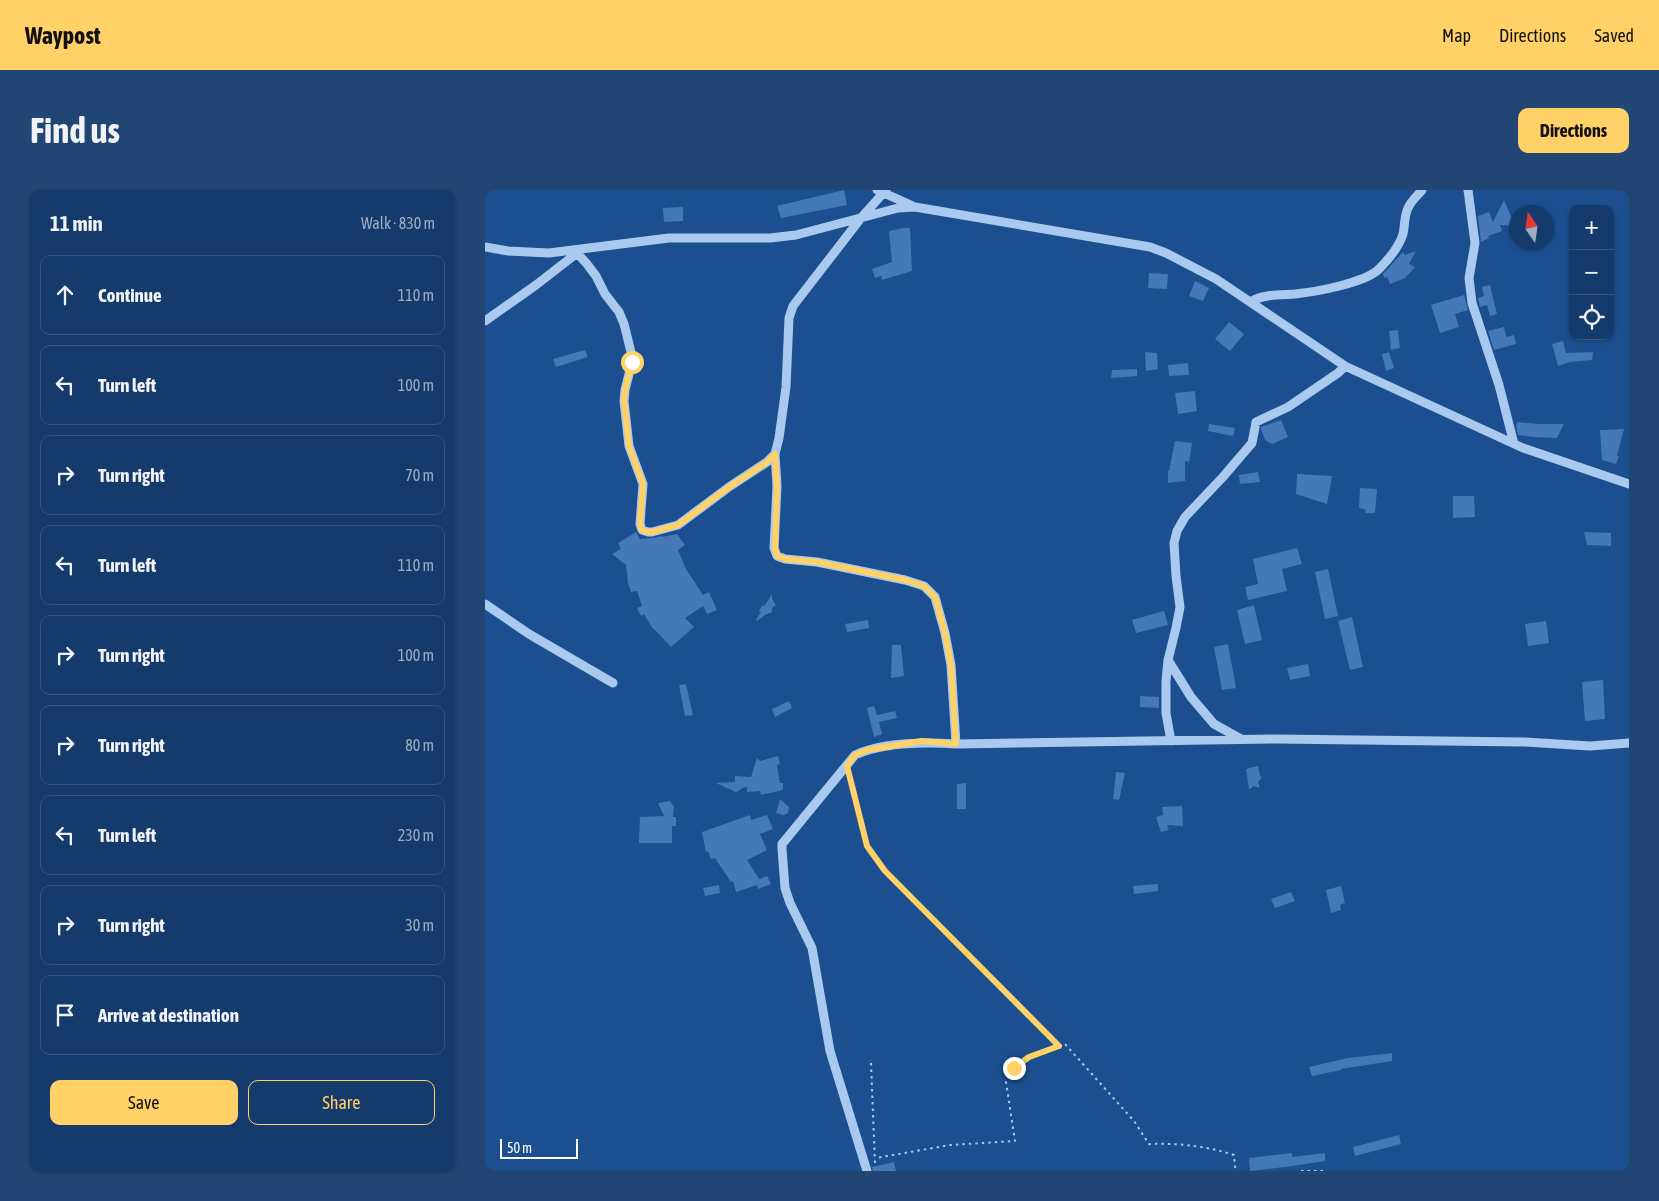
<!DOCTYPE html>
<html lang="en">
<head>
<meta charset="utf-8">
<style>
  :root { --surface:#143b6b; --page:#214673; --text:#f1f3f6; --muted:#9dadc1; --line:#33557e; --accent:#ffd166 }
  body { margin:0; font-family:"Asap Condensed",sans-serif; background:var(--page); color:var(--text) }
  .controls { position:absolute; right:15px; top:15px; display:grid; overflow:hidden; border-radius:10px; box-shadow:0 1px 4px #0004 }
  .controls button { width:45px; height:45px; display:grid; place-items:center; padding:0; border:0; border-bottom:1px solid var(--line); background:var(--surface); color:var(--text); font:25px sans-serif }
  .compass { position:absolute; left:1024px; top:15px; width:45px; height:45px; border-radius:50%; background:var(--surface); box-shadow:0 1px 4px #0004; rotate:347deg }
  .scale { position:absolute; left:15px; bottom:12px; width:78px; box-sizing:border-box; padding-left:5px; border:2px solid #fff; border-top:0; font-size:14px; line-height:18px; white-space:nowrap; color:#fff; -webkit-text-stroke:4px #1b4f8f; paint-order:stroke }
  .stop { position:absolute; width:15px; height:15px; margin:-11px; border:4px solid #ffd166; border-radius:50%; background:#fff }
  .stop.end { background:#ffd166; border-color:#fff; box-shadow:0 1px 5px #0008 }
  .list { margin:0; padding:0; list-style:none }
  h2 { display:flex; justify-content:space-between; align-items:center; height:65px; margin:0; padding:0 20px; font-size:21px }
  h2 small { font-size:16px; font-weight:400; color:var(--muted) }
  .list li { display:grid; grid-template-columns:32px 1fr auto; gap:15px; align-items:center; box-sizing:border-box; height:80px; margin:0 10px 10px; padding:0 10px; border:1px solid var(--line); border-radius:10px }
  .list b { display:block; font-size:19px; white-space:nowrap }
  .list em { font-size:16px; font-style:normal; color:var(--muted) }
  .actions { display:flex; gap:10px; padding:15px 20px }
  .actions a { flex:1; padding:11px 0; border:1px solid var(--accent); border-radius:10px; text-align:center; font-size:18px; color:var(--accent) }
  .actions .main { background:var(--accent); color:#111 }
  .icon { flex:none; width:28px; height:28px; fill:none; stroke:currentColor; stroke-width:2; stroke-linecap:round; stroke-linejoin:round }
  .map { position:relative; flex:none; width:1144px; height:981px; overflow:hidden; border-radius:10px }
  header { display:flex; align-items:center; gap:30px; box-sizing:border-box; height:70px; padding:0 25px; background:var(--accent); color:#111 }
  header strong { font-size:24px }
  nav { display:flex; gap:28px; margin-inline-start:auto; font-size:18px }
  .intro { display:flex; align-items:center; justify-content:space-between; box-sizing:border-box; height:120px; padding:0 30px }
  h1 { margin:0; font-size:35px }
  .button { padding:12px 22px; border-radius:10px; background:var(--accent); color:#111; font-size:18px; font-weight:700 }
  main { display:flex; gap:30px; padding:0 30px }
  aside { flex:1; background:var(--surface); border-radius:10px; box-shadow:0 1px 4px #0004 }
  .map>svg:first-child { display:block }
  .building { fill:#4478b7 }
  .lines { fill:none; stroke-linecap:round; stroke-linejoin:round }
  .path { stroke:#a9c9ee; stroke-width:2; stroke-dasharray:2.5 4; stroke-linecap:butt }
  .minor { stroke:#a9c9ee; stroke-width:9 }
  .route { stroke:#ffd166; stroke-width:6 }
</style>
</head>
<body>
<header>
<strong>Waypost</strong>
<nav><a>Map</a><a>Directions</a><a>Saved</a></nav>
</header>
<div class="intro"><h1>Find us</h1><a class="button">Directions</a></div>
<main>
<aside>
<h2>11 min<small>Walk · 830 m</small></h2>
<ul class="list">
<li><svg class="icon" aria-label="ahead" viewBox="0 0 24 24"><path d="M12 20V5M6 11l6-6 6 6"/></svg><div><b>Continue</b></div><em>110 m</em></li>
<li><svg class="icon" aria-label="left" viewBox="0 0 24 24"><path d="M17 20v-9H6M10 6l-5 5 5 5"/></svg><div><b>Turn left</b></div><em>100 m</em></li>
<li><svg class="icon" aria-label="right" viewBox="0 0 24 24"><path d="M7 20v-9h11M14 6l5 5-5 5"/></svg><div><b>Turn right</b></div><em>70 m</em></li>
<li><svg class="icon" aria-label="left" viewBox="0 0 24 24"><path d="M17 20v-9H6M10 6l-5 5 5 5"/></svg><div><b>Turn left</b></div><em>110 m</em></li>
<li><svg class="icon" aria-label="right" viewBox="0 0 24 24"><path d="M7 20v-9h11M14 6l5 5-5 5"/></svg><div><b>Turn right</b></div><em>100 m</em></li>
<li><svg class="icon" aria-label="right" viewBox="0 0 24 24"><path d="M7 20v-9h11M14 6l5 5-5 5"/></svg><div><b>Turn right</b></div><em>80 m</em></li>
<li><svg class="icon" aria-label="left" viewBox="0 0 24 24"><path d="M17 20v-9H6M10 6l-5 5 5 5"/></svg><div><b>Turn left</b></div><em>230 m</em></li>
<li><svg class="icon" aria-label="right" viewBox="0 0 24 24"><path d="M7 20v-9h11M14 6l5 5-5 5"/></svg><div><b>Turn right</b></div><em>30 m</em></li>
<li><svg class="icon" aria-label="arrive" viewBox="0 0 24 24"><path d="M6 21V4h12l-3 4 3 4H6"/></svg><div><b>Arrive at destination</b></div></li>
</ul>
<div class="actions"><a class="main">Save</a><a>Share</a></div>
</aside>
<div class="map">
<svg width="1144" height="981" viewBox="0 0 1144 981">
  <rect width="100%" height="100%" fill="#1b4f8f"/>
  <path class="building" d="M 359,0 L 362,15 L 296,28 L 292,16 Z
    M 1019,10 L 1030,36 L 1015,35 L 1017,41 L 1003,46 L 1004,48 L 996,52 L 993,26 L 1004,22 L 1008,32 Z
    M 198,17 L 198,31 L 179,32 L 178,18 Z
    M 419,38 L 425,38 L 427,81 L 397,90 L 396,86 L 390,88 L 387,79 L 407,72 L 404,41 Z
    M 931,61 L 924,74 L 930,77 L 920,88 L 905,94 L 902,87 L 899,88 L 898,84 L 918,62 L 920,65 Z
    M 664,83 L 683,84 L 682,99 L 663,98 Z
    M 710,91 L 724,98 L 718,111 L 704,106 Z
    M 1005,95 L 1012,124 L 1005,126 L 1002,115 L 995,117 L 993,108 L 999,106 L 997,97 Z
    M 979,105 L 983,120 L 970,124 L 974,137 L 955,143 L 946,115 Z
    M 744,132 L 759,144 L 745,161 L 730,149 Z
    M 1019,137 L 1021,147 L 1029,145 L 1031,154 L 1009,160 L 1003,141 Z
    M 913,140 L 915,158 L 906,160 L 904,141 Z
    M 1078,151 L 1081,163 L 1108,162 L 1107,170 L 1085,172 L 1073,176 L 1067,154 Z
    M 100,160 L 103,167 L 71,177 L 68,169 Z
    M 660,162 L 672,163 L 673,179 L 661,181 Z
    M 904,162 L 909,178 L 901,181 L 897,164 Z
    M 703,173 L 704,185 L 684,186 L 683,175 Z
    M 652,179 L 652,186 L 626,188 L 627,180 Z
    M 710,201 L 712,221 L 693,224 L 690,203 Z
    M 796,230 L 803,247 L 787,254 L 780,250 L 776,239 L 776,237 Z
    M 1032,232 L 1054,234 L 1079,234 L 1072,248 L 1048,247 L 1033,245 L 1031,236 Z
    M 724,234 L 750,238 L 748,246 L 723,241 Z
    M 1139,239 L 1132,266 L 1134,266 L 1131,274 L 1117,270 L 1115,240 Z
    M 690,251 L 707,253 L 704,272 L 700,271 L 700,291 L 683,293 L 683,281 L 684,281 Z
    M 773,282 L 775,292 L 755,294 L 754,285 Z
    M 812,284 L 847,286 L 842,314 L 811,304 Z
    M 875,298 L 892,299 L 890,323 L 880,323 L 881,320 L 874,318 Z
    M 968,306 L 989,306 L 990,327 L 968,328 Z
    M 151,342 L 155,349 L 167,348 L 177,346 L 177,347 L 192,344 L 200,355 L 193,360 L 201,379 L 218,405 L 224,402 L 232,420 L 222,424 L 218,416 L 200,428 L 209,437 L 186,457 L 169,439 L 168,439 L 159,424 L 156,426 L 152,418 L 157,416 L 152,401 L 146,402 L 143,393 L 141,375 L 127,364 L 136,359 L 133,353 Z
    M 1099,342 L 1126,343 L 1126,356 L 1102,355 Z
    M 812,358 L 817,374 L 797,379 L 802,401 L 763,410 L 760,397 L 773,394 L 768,369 Z
    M 843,379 L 853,426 L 840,429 L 830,382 Z
    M 287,404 L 287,409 L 291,415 L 287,418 L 287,422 L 280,425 L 272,431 L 271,430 L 276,422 L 274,421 L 277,416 L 280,415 Z
    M 769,415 L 777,450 L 760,454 L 752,420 Z
    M 679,421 L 683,435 L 651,443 L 647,430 Z
    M 867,427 L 878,477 L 865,480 L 853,431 Z
    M 383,430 L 384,438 L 362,442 L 360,434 Z
    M 1061,431 L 1064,453 L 1043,456 L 1040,434 Z
    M 743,454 L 751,498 L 737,500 L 729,457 Z
    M 407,455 L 416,455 L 419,486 L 406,488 Z
    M 823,474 L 825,486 L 805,490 L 802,478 Z
    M 1118,490 L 1120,529 L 1100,531 L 1097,492 Z
    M 201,494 L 208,525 L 200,526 L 194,495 Z
    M 655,506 L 674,507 L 674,518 L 655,517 Z
    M 304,511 L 307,518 L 290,527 L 287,519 Z
    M 389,516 L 392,525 L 410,521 L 412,528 L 394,532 L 397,544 L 389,547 L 382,518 Z
    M 293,566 L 295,574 L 292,575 L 295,593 L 298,593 L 298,600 L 276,605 L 275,601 L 262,602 L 262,596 L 251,602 L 231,593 L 250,592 L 250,586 L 266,587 L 272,568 L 275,571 Z
    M 773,576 L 775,586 L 777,587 L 773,592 L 775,598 L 769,596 L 764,599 L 761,579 Z
    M 631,582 L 640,583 L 634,610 L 628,609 Z
    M 481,593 L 481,619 L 472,619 L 472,594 Z
    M 295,609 L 304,617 L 303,623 L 299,625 L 291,623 Z
    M 185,611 L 189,617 L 188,627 L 191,627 L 191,636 L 187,636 L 187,653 L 154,653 L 155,627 L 179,626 L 173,613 Z
    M 697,616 L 698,636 L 682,635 L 684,640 L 676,642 L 671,627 L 678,625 L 677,617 Z
    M 265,625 L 266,630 L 282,625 L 288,639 L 275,644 L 282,660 L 262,670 L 274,689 L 282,686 L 286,694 L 273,699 L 272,695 L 251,702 L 248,691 L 246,692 L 230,668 L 226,669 L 223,661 L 221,662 L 217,642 Z
    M 673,694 L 673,701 L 649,704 L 648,696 Z
    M 234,695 L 235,703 L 220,706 L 218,698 Z
    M 856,696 L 860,713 L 855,715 L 856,720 L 846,723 L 841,700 Z
    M 806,702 L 810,711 L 790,718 L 786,709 Z
    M 907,863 L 907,871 L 856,879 L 856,880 L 827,886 L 824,877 L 863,868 Z
    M 914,945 L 916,954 L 870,966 L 868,957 Z
    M 807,963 L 807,967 L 840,963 L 840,971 L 808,976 L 765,981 L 764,968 Z
    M 409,972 L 411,981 L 388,981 L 387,977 Z"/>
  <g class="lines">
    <path class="path" d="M 364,586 L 382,656 L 400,681 L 574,856 L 544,867 L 529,878 L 521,892 L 530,951 L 465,955 L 391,968
      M 574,856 L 580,854 L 649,931 L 664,954 C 694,953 721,956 749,965 L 750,977 L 753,981
      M 386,873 L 390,974
      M 816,981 L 842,981"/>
    <path class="minor" d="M 392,0 L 428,16
      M 983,0 L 990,53 L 984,88 L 987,113 L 1014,195 L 1029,254
      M 0,57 L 23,61 L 64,63 L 184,48 L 285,48 L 311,45 L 413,18 L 430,17 L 665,57 L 681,63 L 731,89 L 860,176 L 1038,258 L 1144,294
      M 92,63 L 102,74 L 111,86 L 120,104 L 134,122 L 139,134 L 147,166 L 147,172 L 140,200 L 139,211 L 144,256 L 158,294 L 155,334 L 157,340 L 163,342 L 167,342 L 193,335 L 244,297 L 282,272 L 290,264 L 294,248 L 301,197 L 304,128 L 308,116 L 376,28 L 401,0
      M 765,112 C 778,104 795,105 810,104 C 830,102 880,93 894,79 C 903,70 914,57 918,44 C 920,36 919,26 923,18 C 926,11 932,6 937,0
      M 0,131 L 51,95 L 96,60
      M 290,264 L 292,296 L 289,358 L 292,366 L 300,369 L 332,372 L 420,390 L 439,396 L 450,407 L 460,443 L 466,475 L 471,554
      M 0,414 L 44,444 L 128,493
      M 683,470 L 706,507 L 729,534 L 756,549
      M 686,551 L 681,523 L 681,491 L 683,470 L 691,438 L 695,417 L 691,386 L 689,353 L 692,341 L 700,327 L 737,288 L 767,253 L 771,232 L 803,217 L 853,183 L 860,176
      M 382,981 L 345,861 L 327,758 L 305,713 L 300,698 L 297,659 L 297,654 L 302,648 L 370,565 C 399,552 439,552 471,554 L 791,549 L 1040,552 L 1105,556 L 1144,553"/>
  </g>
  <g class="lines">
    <path class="route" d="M 147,172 L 140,200 L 139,210 L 144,256 L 158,294 L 155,334 L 157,340 L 163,342 L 167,342 L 193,335 L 244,297 L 282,272 L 290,264 L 292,296 L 290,358 L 292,366 L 300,369 L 332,372 L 420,390 L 439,396 L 450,407 L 460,443 L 466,475 L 471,554 L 437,551 L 382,560 L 370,565 L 362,576 L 382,656 L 400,681 L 574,856 L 544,867 L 529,878"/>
  </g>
</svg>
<div class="controls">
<button>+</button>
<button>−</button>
<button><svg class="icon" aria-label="locate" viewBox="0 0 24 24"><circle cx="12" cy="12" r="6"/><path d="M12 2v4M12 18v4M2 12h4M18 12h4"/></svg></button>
</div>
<svg class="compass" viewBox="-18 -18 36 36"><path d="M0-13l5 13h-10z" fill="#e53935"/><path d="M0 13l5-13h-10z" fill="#9dadc1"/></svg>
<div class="scale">50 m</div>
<div class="stop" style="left:147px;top:172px"></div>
<div class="stop end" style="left:529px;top:878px"></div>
</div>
</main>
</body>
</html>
